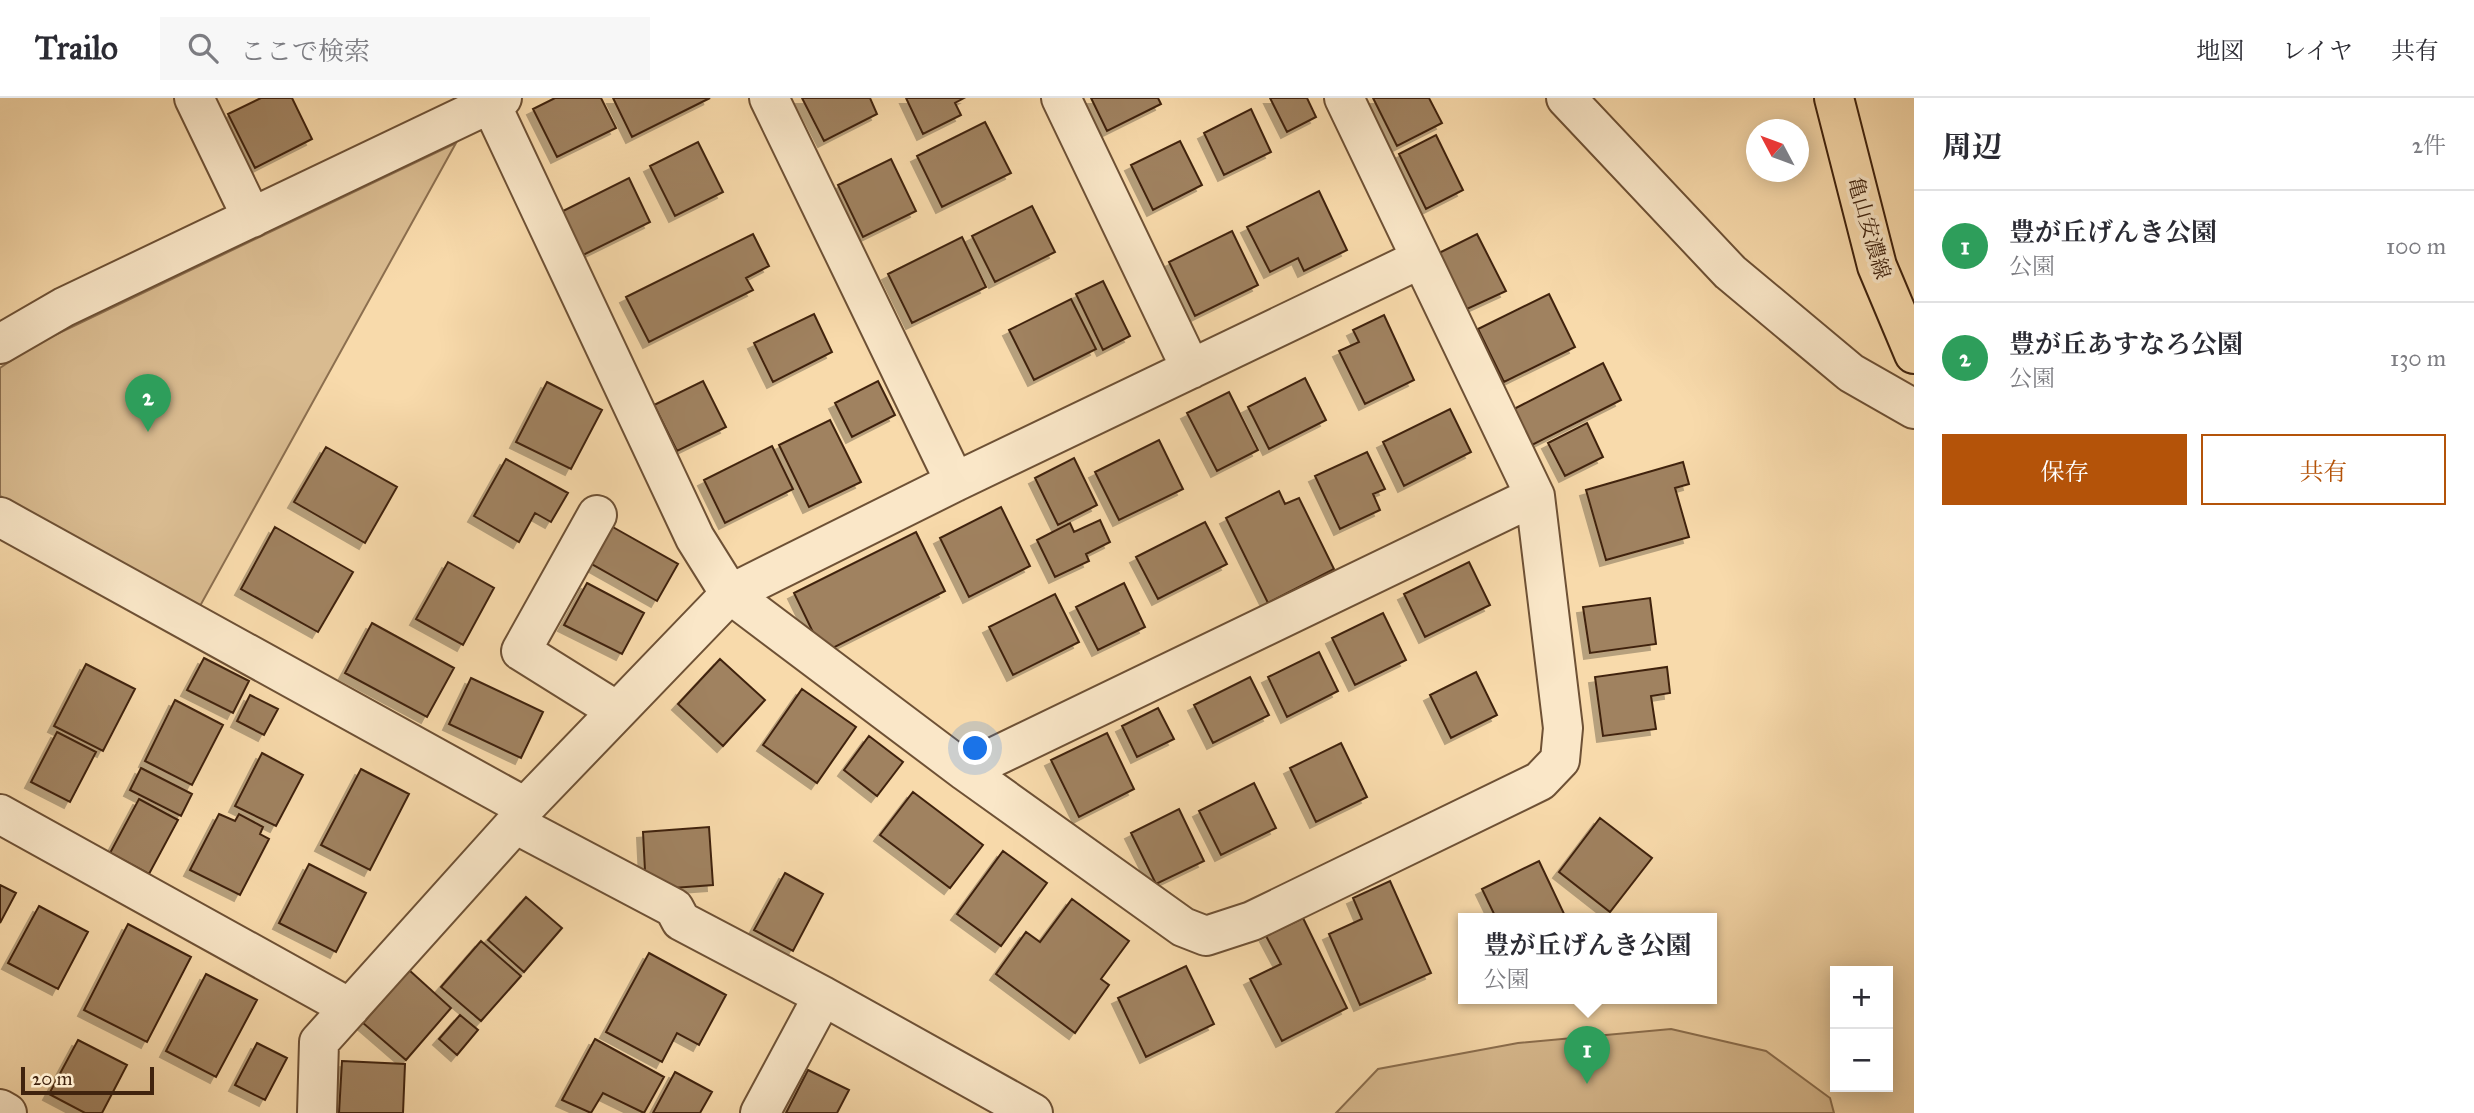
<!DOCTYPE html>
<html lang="ja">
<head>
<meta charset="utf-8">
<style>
  :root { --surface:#fff; --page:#f7f7f7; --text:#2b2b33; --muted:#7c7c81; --line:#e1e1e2; --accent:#b45309 }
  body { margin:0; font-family:"IM FELL Great Primer","Noto Serif JP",serif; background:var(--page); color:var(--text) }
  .controls { position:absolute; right:21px; bottom:21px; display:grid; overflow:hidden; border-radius:0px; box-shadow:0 4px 18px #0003 }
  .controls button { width:63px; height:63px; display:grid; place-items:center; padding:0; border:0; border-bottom:2px solid var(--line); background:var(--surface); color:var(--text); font:35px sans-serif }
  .compass { position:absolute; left:1746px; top:21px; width:63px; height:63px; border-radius:50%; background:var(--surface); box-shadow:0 4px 18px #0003; rotate:311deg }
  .scale { position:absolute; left:21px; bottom:18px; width:133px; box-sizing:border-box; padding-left:7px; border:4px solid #40230e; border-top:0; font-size:19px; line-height:24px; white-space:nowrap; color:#40230e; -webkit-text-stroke:5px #fae7c8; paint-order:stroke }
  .you { position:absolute; left:976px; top:651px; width:24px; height:24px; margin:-18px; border:5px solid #fff; border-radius:50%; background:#1a73e8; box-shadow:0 0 0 10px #1a73e833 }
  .badge { display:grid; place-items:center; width:46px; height:46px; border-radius:50%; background:var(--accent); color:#fff; font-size:23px; font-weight:700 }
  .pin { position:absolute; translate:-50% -58px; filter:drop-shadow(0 2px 4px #0008) }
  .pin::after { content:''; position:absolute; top:37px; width:24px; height:21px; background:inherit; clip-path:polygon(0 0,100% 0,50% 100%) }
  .popup { position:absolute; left:1458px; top:815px; width:259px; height:91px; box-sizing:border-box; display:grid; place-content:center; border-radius:0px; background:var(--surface); filter:drop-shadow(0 2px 5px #0005); font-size:23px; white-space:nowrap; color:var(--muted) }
  .popup b { font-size:26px; color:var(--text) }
  .popup::after { content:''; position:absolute; left:50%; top:100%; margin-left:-14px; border:14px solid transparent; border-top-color:var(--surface) }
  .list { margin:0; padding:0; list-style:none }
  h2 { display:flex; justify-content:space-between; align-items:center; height:91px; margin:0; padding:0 28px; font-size:30px }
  h2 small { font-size:23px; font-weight:400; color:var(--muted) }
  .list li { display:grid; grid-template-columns:46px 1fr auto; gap:21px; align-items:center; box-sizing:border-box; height:112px; padding:0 28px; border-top:2px solid var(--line) }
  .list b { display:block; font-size:26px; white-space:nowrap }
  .list p { margin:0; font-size:23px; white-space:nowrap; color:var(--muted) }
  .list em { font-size:23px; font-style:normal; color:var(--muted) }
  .actions { display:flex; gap:14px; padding:21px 28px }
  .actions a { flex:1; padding:16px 0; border:2px solid var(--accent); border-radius:0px; text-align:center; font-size:24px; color:var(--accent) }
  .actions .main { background:var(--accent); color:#fff }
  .icon { flex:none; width:38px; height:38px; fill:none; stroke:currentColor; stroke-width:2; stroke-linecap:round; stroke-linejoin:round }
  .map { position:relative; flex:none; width:1914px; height:1015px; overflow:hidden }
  header { display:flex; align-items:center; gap:42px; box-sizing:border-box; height:98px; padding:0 35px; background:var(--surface); border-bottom:2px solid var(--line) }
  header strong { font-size:33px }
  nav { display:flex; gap:38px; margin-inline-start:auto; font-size:24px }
  .search { width:490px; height:63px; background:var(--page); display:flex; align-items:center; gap:18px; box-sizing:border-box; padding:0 24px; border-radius:0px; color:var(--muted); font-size:26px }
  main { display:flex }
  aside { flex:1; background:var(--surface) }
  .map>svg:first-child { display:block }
  .green { fill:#d9bb90; stroke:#8c6f4f; stroke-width:2 }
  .building { fill:#a08260; stroke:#40230e; stroke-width:2; filter:url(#shadow) }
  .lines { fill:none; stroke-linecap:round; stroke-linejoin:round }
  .minor-casing { stroke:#6e5135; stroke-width:42 }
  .major-casing { stroke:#40230e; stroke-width:42 }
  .minor { stroke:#fae7c8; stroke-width:38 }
  .major { stroke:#f8daab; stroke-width:38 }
  .labels { text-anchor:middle; stroke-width:7; stroke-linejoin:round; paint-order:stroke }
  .street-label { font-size:21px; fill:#40230e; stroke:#fae7c8 }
</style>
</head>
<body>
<header>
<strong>Trailo</strong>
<div class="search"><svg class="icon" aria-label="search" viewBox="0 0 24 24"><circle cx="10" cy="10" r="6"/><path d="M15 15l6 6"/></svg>ここで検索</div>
<nav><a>地図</a><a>レイヤ</a><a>共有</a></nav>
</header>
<main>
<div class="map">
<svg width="1914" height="1015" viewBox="0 0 1914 1015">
  <defs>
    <filter id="shadow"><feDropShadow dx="-6" dy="6" stdDeviation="0" flood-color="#0004"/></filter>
  </defs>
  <rect width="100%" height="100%" fill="#f8daab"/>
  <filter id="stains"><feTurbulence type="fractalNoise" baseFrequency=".00286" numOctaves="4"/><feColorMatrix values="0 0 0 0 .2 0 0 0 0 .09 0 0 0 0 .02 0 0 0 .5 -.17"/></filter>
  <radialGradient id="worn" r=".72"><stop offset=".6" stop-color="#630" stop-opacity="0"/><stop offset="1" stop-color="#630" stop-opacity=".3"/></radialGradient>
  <path class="green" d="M 456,45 L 200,508 L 0,398 L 0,270 L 34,247 Z
    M 1671,931 L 1766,953 L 1830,1000 L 1834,1015 L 1336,1015 L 1378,971 L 1518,945 Z"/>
  <path class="building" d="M 261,0 L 292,0 L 312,41 L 255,70 L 228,16 Z
    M 555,0 L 601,0 L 616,30 L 557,59 L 533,11 Z
    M 613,0 L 710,0 L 632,39 Z
    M 802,0 L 870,0 L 877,16 L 824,43 Z
    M 906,0 L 964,0 L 955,5 L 961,17 L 923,36 Z
    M 1091,0 L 1158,0 L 1161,6 L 1107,33 Z
    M 1270,0 L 1307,0 L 1316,19 L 1287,34 Z
    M 1373,0 L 1429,0 L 1442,25 L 1397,48 Z
    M 1251,11 L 1271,54 L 1224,77 L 1204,35 Z
    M 985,24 L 1011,75 L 942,109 L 917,58 Z
    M 1436,37 L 1463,92 L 1426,111 L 1399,56 Z
    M 1180,43 L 1202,87 L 1153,112 L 1131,67 Z
    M 698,44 L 723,94 L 675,118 L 650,68 Z
    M 891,61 L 916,113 L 863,139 L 838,87 Z
    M 629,80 L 650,124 L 579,159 L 557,116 Z
    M 1319,93 L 1347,152 L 1304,173 L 1298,160 L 1270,174 L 1247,129 Z
    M 1032,108 L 1055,154 L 995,184 L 972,138 Z
    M 1232,133 L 1258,187 L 1195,218 L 1169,164 Z
    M 753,136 L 769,168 L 746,180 L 753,192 L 649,244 L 626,199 Z
    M 1477,136 L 1506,193 L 1467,211 L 1439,155 Z
    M 962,139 L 986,189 L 912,225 L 888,176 Z
    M 1103,183 L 1130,238 L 1103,252 L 1076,196 Z
    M 1549,196 L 1575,249 L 1504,284 L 1478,231 Z
    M 1071,201 L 1096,251 L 1034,282 L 1009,232 Z
    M 814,216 L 832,254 L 773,284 L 754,245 Z
    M 1384,217 L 1414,282 L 1365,306 L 1339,253 L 1359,244 L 1353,232 Z
    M 1603,265 L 1621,302 L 1532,347 L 1514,311 Z
    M 1305,280 L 1326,322 L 1269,351 L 1248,309 Z
    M 703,283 L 726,329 L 677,353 L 654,307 Z
    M 878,283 L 895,317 L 852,339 L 835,305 Z
    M 547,284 L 602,312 L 571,371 L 516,344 Z
    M 1229,294 L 1258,352 L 1217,373 L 1187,315 Z
    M 1450,311 L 1471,354 L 1404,388 L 1383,344 Z
    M 830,322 L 861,384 L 809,409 L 779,347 Z
    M 1587,325 L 1603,359 L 1565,378 L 1548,345 Z
    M 1159,342 L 1183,391 L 1119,422 L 1095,374 Z
    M 772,348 L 793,391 L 725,425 L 704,382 Z
    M 326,349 L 397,389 L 365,445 L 294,404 Z
    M 1367,354 L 1385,391 L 1373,396 L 1380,412 L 1340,431 L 1315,378 Z
    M 1074,360 L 1097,407 L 1058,427 L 1035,380 Z
    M 506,361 L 568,395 L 551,424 L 535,415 L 519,444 L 474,418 Z
    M 1683,364 L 1689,386 L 1675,390 L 1689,439 L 1606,462 L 1586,392 Z
    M 1279,393 L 1285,406 L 1299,400 L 1334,471 L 1268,505 L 1226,420 Z
    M 1001,409 L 1030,468 L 969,499 L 940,440 Z
    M 1100,422 L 1110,444 L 1086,456 L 1089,463 L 1055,479 L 1037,442 L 1070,425 L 1074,434 Z
    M 1205,424 L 1227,466 L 1158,501 L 1136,459 Z
    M 611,428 L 678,466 L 657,503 L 590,465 Z
    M 275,429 L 353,474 L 318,534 L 241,491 Z
    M 916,434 L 945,493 L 823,555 L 794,495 Z
    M 448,464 L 494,490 L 463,547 L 416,521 Z
    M 1469,464 L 1490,507 L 1425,539 L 1404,496 Z
    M 587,485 L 644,515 L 622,556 L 564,527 Z
    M 1124,485 L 1145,529 L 1098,552 L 1076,509 Z
    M 1055,496 L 1079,544 L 1013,577 L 989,529 Z
    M 1650,500 L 1656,546 L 1590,555 L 1583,509 Z
    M 1383,515 L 1406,562 L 1355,587 L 1332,540 Z
    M 372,525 L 454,570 L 427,619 L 345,575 Z
    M 1319,554 L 1338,593 L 1287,619 L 1268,579 Z
    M 204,560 L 249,583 L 233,615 L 187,592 Z
    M 720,561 L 765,602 L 723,648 L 678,606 Z
    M 86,566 L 135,591 L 103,653 L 54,628 Z
    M 1667,569 L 1670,595 L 1651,598 L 1656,631 L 1603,638 L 1595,579 Z
    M 1476,574 L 1497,617 L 1451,640 L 1430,597 Z
    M 1250,579 L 1269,617 L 1213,645 L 1194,607 Z
    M 471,580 L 543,614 L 521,660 L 449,626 Z
    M 802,591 L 856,629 L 817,685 L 763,647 Z
    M 250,597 L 278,611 L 264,637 L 237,623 Z
    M 175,602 L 223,627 L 192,687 L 145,663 Z
    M 1158,610 L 1174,641 L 1137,659 L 1122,628 Z
    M 57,634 L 96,654 L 70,704 L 31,684 Z
    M 1107,635 L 1134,691 L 1079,719 L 1051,662 Z
    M 869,638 L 903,664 L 877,698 L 844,672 Z
    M 1341,645 L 1367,699 L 1316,724 L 1290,670 Z
    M 262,655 L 303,677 L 276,728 L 235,708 Z
    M 141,670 L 192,696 L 181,718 L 130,692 Z
    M 361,671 L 409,696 L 370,772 L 321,747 Z
    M 1254,685 L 1276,730 L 1221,757 L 1199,713 Z
    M 913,694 L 983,747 L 950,790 L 880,737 Z
    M 139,701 L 178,722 L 149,776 L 110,755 Z
    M 1179,711 L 1204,763 L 1156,786 L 1131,735 Z
    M 219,716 L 235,723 L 239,716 L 263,729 L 260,736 L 269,741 L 240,797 L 190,772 Z
    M 1600,720 L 1652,760 L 1610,814 L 1559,774 Z
    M 709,729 L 713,787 L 646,792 L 643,734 Z
    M 1003,753 L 1047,785 L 1001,848 L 957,816 Z
    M 1539,763 L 1566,820 L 1496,820 L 1482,791 Z
    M 309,766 L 366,795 L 336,854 L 279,825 Z
    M 785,775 L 823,796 L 793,853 L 754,832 Z
    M 1390,783 L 1431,875 L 1360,907 L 1329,836 L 1362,821 L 1353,800 Z
    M 0,787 L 16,795 L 0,825 Z
    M 526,799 L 562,830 L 524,874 L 488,842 Z
    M 1072,801 L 1129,843 L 1101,881 L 1109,887 L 1075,935 L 996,876 L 1026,834 L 1040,844 Z
    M 39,808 L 88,834 L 58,891 L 8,865 Z
    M 1303,820 L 1347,910 L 1282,943 L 1250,881 L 1281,866 L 1266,838 Z
    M 128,826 L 191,859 L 147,944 L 84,912 Z
    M 481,843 L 521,878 L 481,923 L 441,889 Z
    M 649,855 L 726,897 L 699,947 L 677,935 L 662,964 L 606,934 Z
    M 1186,868 L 1214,926 L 1146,959 L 1118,900 Z
    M 409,872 L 451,910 L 406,962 L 363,925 Z
    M 206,876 L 257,902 L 216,979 L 166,953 Z
    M 460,917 L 478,932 L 457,957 L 439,941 Z
    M 595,941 L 664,979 L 644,1015 L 603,995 L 591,1015 L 562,1002 Z
    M 78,942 L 127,967 L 102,1015 L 85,1015 L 49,996 Z
    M 257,945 L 287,960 L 265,1002 L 235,987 Z
    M 342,963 L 405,966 L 403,1015 L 339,1015 Z
    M 808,972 L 849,992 L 837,1015 L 786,1015 Z
    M 675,974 L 712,994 L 700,1015 L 653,1015 Z"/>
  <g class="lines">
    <defs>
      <path id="minor" d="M 194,0 L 252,120
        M 488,0 L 695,440 L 730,496 L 965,673 L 1183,829 L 1206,838 L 1252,823 L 1540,683 L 1560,662 L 1563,630 L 1535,398 L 1344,0
        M 769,0 L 955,384
        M 1061,0 L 1191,271
        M 1566,0 L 1730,174 L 1851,275 L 1914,311
        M 0,246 L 64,209 L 502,0
        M 597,417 L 521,553 L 617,613
        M 0,419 L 525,709
        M 965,673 L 1535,398
        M 0,716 L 350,910
        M 515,726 L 674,810 L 681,823 L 823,898
        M 0,1011 L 7,1015
        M 317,1015 L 319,944 L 515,726 L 525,709 L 730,496 L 955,384 L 1420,161
        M 760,1015 L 823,898 L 1033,1015"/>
      <path id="major" d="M 1834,0 L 1877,168 L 1914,256"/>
    </defs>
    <use href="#minor" class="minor-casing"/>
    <use href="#major" class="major-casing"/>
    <use href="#minor" class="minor"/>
    <use href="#major" class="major"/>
  </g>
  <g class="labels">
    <g class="street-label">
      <text transform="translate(1869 130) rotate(74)" y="7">亀山安濃線</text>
    </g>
  </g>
  <rect width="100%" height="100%" filter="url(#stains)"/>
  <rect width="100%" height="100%" fill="url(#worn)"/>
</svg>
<div class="controls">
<button>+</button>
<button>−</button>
</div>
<svg class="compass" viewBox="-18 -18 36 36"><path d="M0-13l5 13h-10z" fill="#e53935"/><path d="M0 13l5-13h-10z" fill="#7c7c81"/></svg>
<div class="scale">20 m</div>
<div class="you"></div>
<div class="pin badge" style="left:1587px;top:986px;background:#2e9e5b">1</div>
<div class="popup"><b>豊が丘げんき公園</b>公園</div>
<div class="pin badge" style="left:148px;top:334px;background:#2e9e5b">2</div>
</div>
<aside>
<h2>周辺<small>2件</small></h2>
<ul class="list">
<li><span class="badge" style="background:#2e9e5b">1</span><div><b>豊が丘げんき公園</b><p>公園</p></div><em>100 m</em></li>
<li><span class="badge" style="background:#2e9e5b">2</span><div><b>豊が丘あすなろ公園</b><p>公園</p></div><em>130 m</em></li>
</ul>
<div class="actions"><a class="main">保存</a><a>共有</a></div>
</aside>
</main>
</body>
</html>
